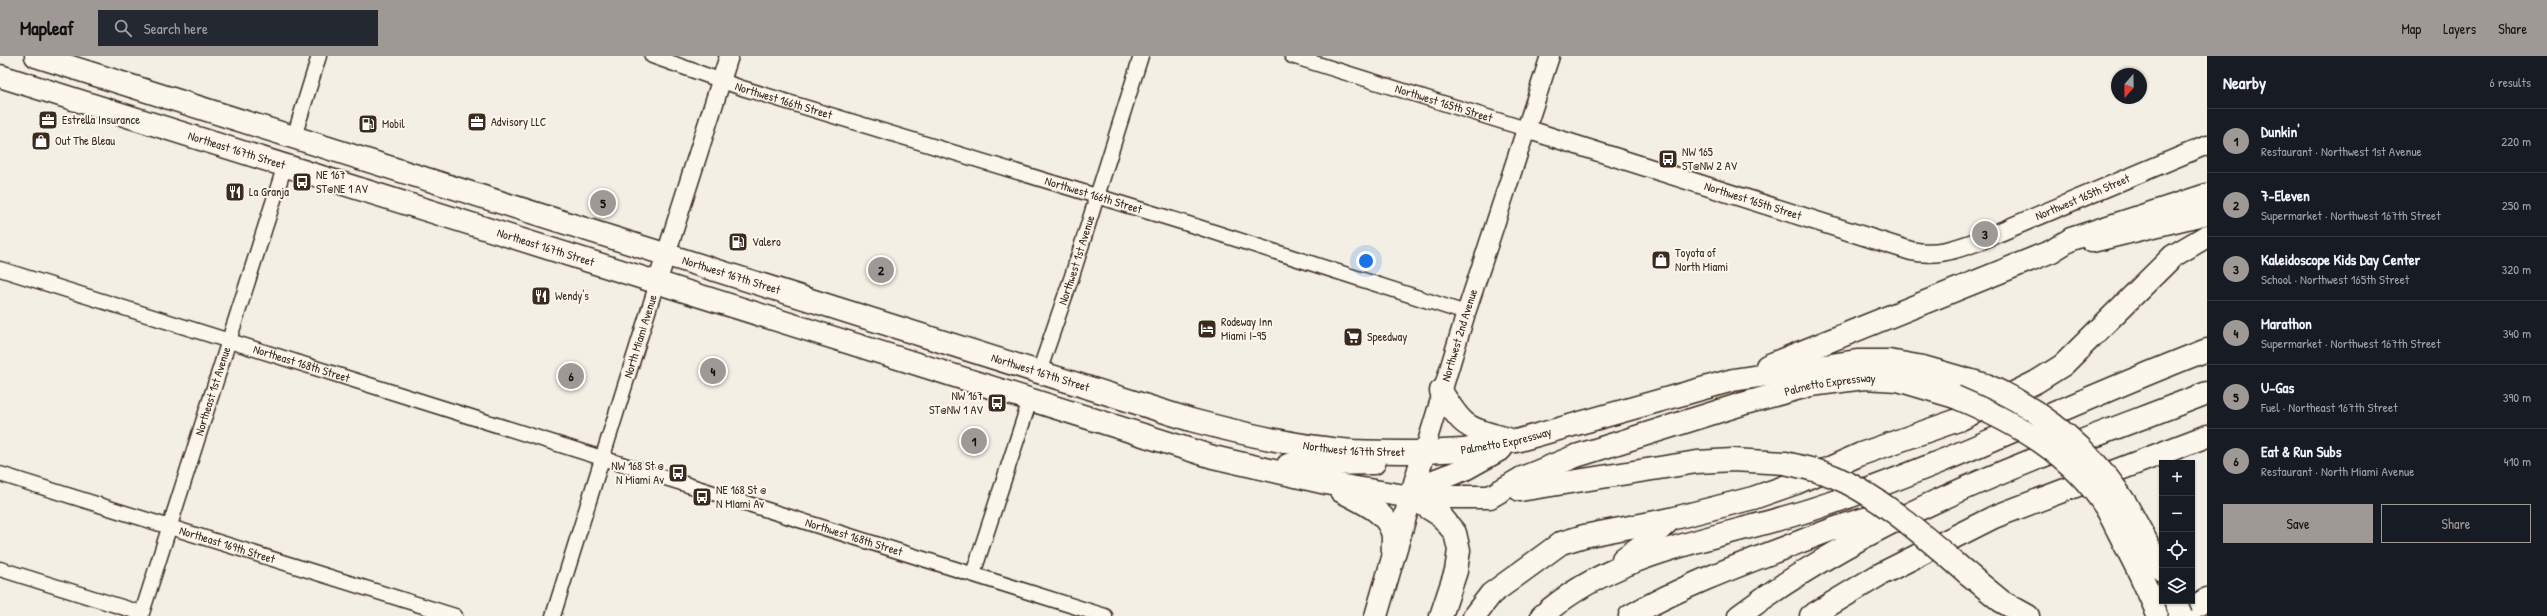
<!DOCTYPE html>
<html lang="en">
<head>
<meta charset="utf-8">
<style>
  :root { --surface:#171b24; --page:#242831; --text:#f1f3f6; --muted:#9ea1a6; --line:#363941; --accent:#9f9995 }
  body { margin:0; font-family:"Patrick Hand",sans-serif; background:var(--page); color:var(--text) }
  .controls { position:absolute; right:12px; bottom:12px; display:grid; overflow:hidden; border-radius:0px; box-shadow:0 1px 3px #0004 }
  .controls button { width:36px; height:36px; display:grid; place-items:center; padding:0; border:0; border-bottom:1px solid var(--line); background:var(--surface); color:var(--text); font:20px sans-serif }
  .compass { position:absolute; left:2111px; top:12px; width:36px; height:36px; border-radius:50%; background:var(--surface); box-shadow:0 1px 3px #0004; rotate:200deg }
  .you { position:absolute; left:1366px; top:205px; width:14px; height:14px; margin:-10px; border:3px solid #fff; border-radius:50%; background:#1a73e8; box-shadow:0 0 0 6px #1a73e833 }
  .badge { display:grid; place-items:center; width:26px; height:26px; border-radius:50%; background:var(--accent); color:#111; font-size:13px; font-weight:700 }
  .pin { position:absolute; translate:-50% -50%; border:2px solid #fff; box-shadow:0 1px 4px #0006 }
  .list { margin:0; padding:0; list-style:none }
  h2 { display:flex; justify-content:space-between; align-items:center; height:52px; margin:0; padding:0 16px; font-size:17px }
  h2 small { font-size:13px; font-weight:400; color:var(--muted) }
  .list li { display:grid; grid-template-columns:26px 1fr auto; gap:12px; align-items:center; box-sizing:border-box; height:64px; padding:0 16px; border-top:1px solid var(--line) }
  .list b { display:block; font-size:15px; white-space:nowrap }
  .list p { margin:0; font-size:13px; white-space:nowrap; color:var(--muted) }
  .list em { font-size:13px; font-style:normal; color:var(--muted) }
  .actions { display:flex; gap:8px; padding:12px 16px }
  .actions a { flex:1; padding:9px 0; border:1px solid var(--accent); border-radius:0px; text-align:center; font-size:14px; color:var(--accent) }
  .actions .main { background:var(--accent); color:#111 }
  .icon { flex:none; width:22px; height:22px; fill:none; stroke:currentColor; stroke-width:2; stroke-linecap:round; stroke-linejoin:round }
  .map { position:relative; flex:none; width:2207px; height:560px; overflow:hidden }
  header { display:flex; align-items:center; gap:24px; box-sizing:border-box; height:56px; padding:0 20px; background:var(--accent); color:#111 }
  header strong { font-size:19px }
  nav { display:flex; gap:22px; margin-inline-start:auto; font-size:14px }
  .search { width:280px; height:36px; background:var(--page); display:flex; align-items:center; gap:10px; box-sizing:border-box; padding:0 14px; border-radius:0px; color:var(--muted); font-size:15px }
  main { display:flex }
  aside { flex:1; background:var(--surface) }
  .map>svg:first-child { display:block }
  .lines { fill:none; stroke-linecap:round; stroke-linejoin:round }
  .minor-casing { stroke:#3b2a1e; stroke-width:17 }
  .tertiary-casing { stroke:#3b2a1e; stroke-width:21 }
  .primary-casing { stroke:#3b2a1e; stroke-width:25 }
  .motorway-casing { stroke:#3b2a1e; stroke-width:25 }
  .minor { stroke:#fbf7ec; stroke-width:14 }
  .tertiary { stroke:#fbf7ec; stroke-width:18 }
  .primary { stroke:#fbf7ec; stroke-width:22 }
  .motorway { stroke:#fbf7ec; stroke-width:22 }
  .motorway-bridge-casing { stroke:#3b2a1e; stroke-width:25; stroke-linecap:butt }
  .motorway-bridge { stroke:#fbf7ec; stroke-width:22 }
  .labels { text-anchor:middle; stroke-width:4; stroke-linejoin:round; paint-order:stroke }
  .street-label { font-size:12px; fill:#3b2a1e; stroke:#fbf7ec }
  .poi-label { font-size:12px; fill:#3b2a1e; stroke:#fbf7ec; text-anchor:start }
</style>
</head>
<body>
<header>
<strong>Mapleaf</strong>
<div class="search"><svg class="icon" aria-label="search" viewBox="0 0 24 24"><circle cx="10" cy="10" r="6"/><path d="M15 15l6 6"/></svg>Search here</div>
<nav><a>Map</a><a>Layers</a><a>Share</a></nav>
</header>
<main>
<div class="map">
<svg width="2207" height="560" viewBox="0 0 2207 560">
  <rect width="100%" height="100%" fill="#f3efe4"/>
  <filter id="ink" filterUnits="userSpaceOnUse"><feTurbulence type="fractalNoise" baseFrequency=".025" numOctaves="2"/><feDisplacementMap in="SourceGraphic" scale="8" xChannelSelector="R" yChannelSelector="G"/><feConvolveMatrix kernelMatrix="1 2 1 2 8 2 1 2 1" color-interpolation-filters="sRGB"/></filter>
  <g filter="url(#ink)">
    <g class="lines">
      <defs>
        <g id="minor">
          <path id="s1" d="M 652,0 L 742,32 L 1198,171 L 1466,257"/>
          <path id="s2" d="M 1292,0 L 1526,73"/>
          <path d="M 294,81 L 319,0"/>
          <path id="s3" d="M 0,213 L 1105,560"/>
          <path id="s4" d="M 1039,316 L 1072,220 L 1141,0"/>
          <path id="s5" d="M 0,418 L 455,560"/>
          <path d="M 0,513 L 141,557"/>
          <path d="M 973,518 L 1030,344"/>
          <path id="s6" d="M 141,560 L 285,109"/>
          <path id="s7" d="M 553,560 L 657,227"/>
        </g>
        <g id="tertiary">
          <path id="s8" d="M 1526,73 L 1911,195 C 1935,200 1954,194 1976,186 L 2207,89"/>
          <path d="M 657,227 L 729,0"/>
          <path id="s9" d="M 1424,396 L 1466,257 L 1550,0"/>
        </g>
        <g id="primary">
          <path id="s10" d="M 36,0 L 1191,364 C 1244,378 1299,391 1353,395 C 1377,396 1400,396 1424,396"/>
          <path id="s11" d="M 0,20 L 1213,401 L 1326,427 L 1411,441 L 1441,460 L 1455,477 L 1459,494 L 1456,515 L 1441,560"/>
          <path d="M 2092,185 L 2207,157"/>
          <path d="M 1288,409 L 1374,407"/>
          <path d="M 1341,435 C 1359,445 1386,455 1392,476 C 1394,481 1392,489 1393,495"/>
          <path d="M 1376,560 L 1424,396"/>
          <path d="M 1474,560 L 1491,538 L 1561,487 L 1584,480 L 1671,463 L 1753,442 L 1796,427 L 1861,398 L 1961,363 L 2036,326 L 2063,309 L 2173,200 L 2207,180"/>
        </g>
        <g id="motorway">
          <path d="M 1767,310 L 2052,195 L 2071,183 L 2207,139"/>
          <path d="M 1441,335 C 1465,375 1467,371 1511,384"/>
          <path id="s12" d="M 1424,396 L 1463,394 L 1516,385 L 1733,324 L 1857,305 L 1889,305 L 1923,311 L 1986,329"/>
          <path d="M 1520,434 L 1697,406 L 1733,404 L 1785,407"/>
          <path id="s13" d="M 1411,441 L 1490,441 L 1522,422 L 1576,400 L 1742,348 L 1811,329 L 1864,322 L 1898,324 L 1955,341"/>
          <path d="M 1411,441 L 1431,426 L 1465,413 L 1501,393"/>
          <path d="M 2126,448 L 2162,514"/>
          <path d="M 2108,455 L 2140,518 L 2159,560"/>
          <path d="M 1623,503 L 1645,487 L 1671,463"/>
          <path d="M 1967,517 L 2001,545 L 2028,560"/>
          <path d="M 1542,560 C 1619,491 1730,482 1825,449 C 1955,405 2079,343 2207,294"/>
          <path d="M 1630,560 C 1679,532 1731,512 1784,492 C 1820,478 1856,463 1894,456"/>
          <path d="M 1739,560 C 1879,454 2045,400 2207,337"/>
          <path d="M 1811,560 L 1879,519 L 1994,461 L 2207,380"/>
          <path d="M 2180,560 L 2207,543"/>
        </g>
      </defs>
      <use href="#minor" class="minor-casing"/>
      <use href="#tertiary" class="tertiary-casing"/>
      <use href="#primary" class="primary-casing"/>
      <use href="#motorway" class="motorway-casing"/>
      <use href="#minor" class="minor"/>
      <use href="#tertiary" class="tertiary"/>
      <use href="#primary" class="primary"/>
      <use href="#motorway" class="motorway"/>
      <defs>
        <path id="motorway-bridge" d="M 1986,329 C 2044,355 2093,395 2126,448
          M 1955,341 C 2015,366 2073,398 2108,455
          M 1785,407 C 1802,411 1819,414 1835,421 C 1885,443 1927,483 1967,517
          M 2175,545 L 2181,560"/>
      </defs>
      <use href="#motorway-bridge" class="motorway-bridge-casing"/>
      <use href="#motorway-bridge" class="motorway-bridge"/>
    </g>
  </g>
  <defs>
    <symbol id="office-square" viewBox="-11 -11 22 22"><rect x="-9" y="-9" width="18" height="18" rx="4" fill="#3b2a1e" stroke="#fbf7ec"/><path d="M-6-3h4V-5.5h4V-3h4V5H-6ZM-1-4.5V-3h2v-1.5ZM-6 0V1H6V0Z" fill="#fff"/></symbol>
    <symbol id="fuel-square" viewBox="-11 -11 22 22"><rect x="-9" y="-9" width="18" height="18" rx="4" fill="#3b2a1e" stroke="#fbf7ec"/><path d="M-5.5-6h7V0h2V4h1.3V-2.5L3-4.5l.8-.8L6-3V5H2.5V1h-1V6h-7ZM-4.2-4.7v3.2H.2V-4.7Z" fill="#fff"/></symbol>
    <symbol id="shop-square" viewBox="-11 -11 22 22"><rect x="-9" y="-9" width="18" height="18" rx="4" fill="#3b2a1e" stroke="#fbf7ec"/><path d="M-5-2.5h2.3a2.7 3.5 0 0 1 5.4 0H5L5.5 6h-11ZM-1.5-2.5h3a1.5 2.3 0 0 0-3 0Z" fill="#fff"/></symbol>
    <symbol id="bus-square" viewBox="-11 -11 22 22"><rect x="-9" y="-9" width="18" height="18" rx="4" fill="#3b2a1e" stroke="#fbf7ec"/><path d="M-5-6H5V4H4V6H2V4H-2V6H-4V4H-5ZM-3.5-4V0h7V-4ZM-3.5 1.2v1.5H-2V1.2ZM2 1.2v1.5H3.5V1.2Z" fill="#fff"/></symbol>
    <symbol id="restaurant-square" viewBox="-11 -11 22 22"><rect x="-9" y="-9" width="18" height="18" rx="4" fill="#3b2a1e" stroke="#fbf7ec"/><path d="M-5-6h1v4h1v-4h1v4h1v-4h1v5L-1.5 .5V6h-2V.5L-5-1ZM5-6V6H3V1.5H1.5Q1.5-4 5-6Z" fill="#fff"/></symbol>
    <symbol id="hotel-square" viewBox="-11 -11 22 22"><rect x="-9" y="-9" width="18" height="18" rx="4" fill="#3b2a1e" stroke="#fbf7ec"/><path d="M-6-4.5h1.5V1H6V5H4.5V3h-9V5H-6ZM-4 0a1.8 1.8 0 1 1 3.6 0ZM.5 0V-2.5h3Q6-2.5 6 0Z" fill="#fff"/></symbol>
    <symbol id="supermarket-square" viewBox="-11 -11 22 22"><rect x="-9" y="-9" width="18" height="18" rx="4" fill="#3b2a1e" stroke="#fbf7ec"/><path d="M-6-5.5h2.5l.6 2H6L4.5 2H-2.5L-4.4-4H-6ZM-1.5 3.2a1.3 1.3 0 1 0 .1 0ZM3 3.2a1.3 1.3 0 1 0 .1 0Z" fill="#fff"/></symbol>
  </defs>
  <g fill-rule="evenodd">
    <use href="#office-square" x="37" y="53" width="22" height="22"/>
    <use href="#office-square" x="466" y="55" width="22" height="22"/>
    <use href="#fuel-square" x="357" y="57" width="22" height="22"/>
    <use href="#shop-square" x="30" y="74" width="22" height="22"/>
    <use href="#bus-square" x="1657" y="92" width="22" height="22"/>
    <use href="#bus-square" x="291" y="115" width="22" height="22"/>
    <use href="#restaurant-square" x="224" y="125" width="22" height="22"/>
    <use href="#fuel-square" x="727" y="175" width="22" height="22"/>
    <use href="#shop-square" x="1650" y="193" width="22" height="22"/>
    <use href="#restaurant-square" x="530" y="229" width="22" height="22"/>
    <use href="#hotel-square" x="1196" y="262" width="22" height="22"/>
    <use href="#supermarket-square" x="1342" y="270" width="22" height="22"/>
    <use href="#bus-square" x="986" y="336" width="22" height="22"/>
    <use href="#bus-square" x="667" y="406" width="22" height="22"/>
    <use href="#bus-square" x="691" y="430" width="22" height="22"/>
  </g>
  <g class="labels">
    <g class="street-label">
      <text dy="4" stroke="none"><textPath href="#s1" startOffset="139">Northwest 166th Street</textPath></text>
      <text dy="4" stroke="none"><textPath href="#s2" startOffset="159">Northwest 165th Street</textPath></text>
      <text dy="4" stroke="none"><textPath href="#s11" startOffset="248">Northeast 167th Street</textPath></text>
      <text dy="4" stroke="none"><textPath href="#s1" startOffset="463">Northwest 166th Street</textPath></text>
      <text dy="4" stroke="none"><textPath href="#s8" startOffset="586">Northwest 165th Street</textPath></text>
      <text dy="4" stroke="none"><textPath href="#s8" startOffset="238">Northwest 165th Street</textPath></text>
      <text dy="4" stroke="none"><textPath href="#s11" startOffset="572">Northeast 167th Street</textPath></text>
      <text dy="4" stroke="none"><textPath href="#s4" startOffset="118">Northwest 1st Avenue</textPath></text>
      <text dy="4" stroke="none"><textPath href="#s10" startOffset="729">Northwest 167th Street</textPath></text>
      <text dy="4" stroke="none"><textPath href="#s9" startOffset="122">Northwest 2nd Avenue</textPath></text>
      <text dy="4" stroke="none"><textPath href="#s7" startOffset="293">North Miami Avenue</textPath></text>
      <text dy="4" stroke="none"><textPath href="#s3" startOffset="316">Northeast 168th Street</textPath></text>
      <text dy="4" stroke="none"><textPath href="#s10" startOffset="1053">Northwest 167th Street</textPath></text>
      <text dy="4" stroke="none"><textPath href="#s13" startOffset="439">Palmetto Expressway</textPath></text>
      <text dy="4" stroke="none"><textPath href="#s6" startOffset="236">Northeast 1st Avenue</textPath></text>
      <text dy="4" stroke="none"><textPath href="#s12" startOffset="83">Palmetto Expressway</textPath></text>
      <text dy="4" stroke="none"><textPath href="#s10" startOffset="1377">Northwest 167th Street</textPath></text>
      <text dy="4" stroke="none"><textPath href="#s3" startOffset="895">Northwest 168th Street</textPath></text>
      <text dy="4" stroke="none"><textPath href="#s5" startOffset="238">Northeast 169th Street</textPath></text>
    </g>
    <g class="poi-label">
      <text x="62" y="68">Estrella Insurance</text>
      <text x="491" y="70">Advisory LLC</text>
      <text x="382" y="72">Mobil</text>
      <text x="55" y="89">Out The Bleau</text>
      <text x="1682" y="100">NW 165<tspan x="1682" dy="14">ST@NW 2 AV</tspan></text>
      <text x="316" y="123">NE 167<tspan x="316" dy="14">ST@NE 1 AV</tspan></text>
      <text x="249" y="140">La Granja</text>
      <text x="752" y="190">Valero</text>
      <text x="1675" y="201">Toyota of<tspan x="1675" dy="14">North Miami</tspan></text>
      <text x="555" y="244">Wendy's</text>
      <text x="1221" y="270">Rodeway Inn<tspan x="1221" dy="14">Miami I-95</tspan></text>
      <text x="1367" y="285">Speedway</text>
      <text x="983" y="344" text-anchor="end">NW 167<tspan x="983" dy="14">ST@NW 1 AV</tspan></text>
      <text x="664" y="414" text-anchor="end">NW 168 St @<tspan x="664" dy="14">N Miami Av</tspan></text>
      <text x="716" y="438">NE 168 St @<tspan x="716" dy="14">N MIami Av</tspan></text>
    </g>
  </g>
</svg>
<div class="controls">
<button>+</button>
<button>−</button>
<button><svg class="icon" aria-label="locate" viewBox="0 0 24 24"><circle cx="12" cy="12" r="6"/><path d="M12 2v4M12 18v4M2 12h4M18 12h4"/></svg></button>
<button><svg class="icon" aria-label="layers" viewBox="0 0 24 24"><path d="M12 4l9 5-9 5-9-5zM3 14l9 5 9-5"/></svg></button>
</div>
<svg class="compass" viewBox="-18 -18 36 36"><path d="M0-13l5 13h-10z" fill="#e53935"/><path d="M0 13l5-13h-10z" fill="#9ea1a6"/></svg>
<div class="you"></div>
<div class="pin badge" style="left:974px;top:385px">1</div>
<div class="pin badge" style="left:881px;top:214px">2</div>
<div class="pin badge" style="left:1985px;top:178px">3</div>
<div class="pin badge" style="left:713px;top:315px">4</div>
<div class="pin badge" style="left:603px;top:147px">5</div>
<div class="pin badge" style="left:571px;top:320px">6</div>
</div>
<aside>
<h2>Nearby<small>6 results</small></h2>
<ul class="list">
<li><span class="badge">1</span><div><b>Dunkin'</b><p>Restaurant · Northwest 1st Avenue</p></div><em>220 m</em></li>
<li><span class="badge">2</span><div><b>7-Eleven</b><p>Supermarket · Northwest 167th Street</p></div><em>250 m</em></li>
<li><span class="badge">3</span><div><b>Kaleidoscope Kids Day Center</b><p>School · Northwest 165th Street</p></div><em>320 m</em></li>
<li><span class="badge">4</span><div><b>Marathon</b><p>Supermarket · Northwest 167th Street</p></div><em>340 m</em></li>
<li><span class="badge">5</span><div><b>U-Gas</b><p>Fuel · Northeast 167th Street</p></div><em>390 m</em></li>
<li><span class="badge">6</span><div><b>Eat &amp; Run Subs</b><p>Restaurant · North Miami Avenue</p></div><em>410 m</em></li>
</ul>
<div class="actions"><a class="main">Save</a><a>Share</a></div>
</aside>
</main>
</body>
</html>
